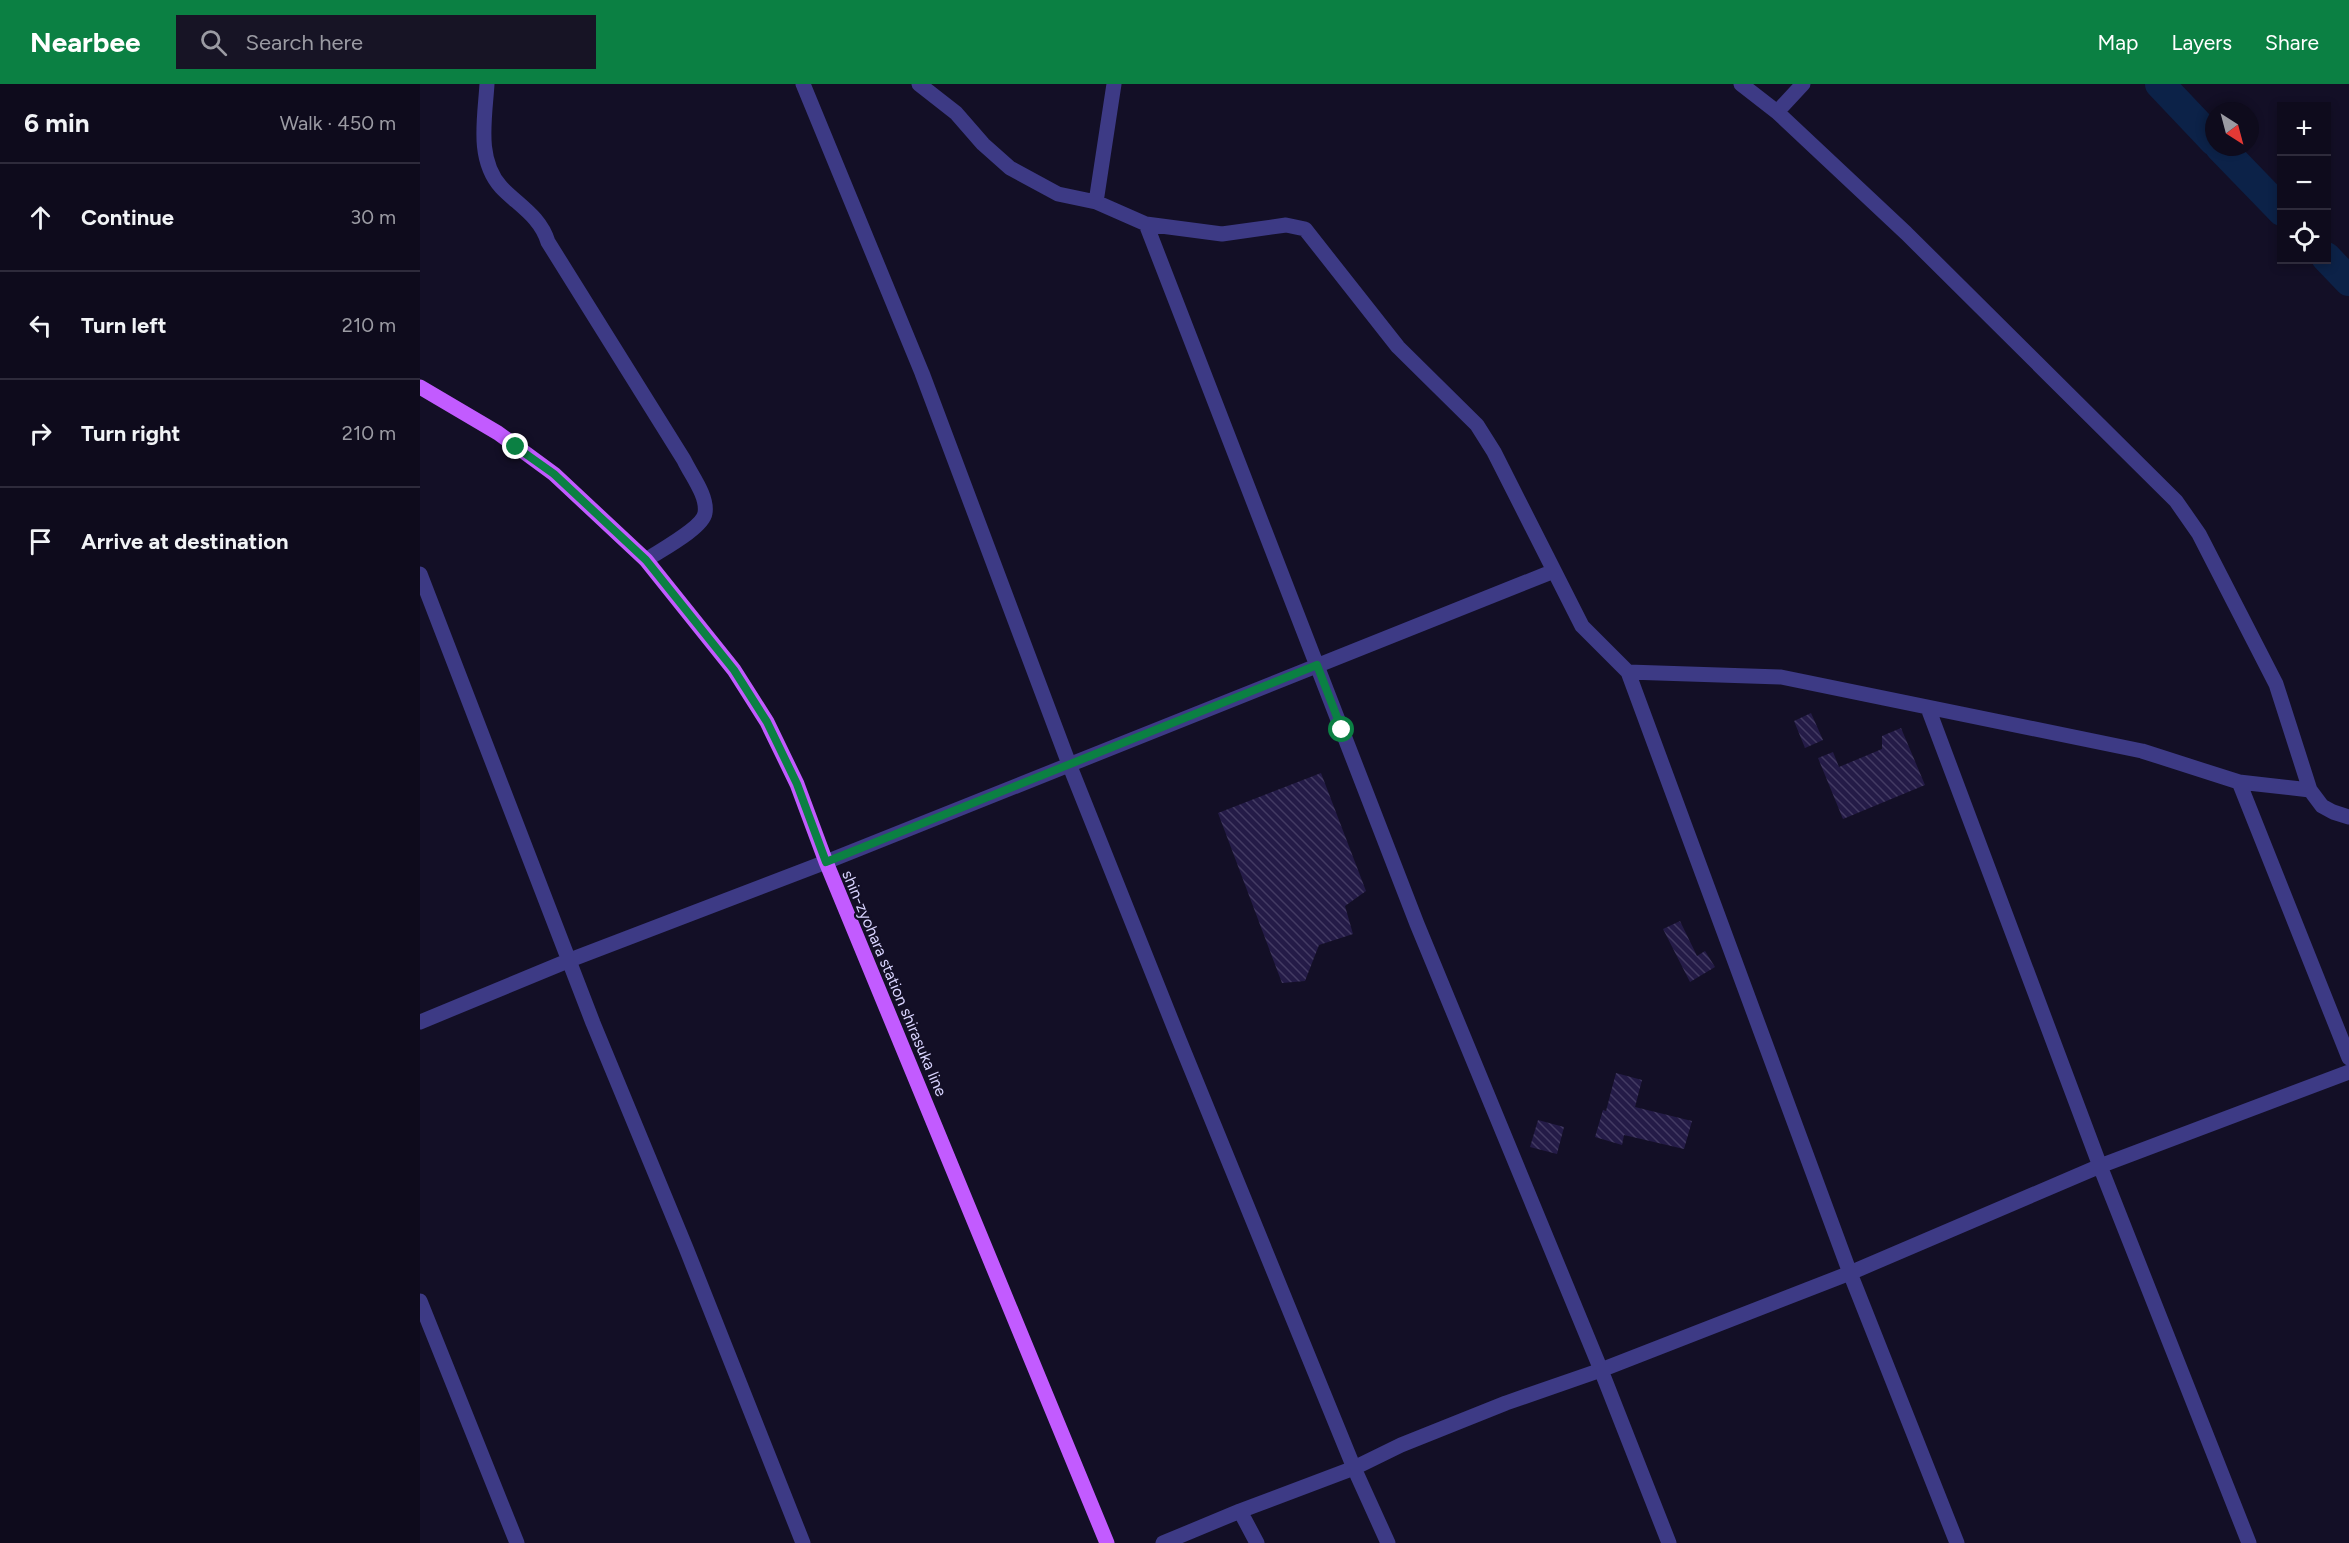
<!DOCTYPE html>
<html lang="en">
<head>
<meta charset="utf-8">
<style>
  :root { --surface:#0e0b1c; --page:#171425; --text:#f1f3f6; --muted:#9b9ba3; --line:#2e2b3b; --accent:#0b8043 }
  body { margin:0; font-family:Figtree,sans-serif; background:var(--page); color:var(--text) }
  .controls { position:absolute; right:18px; top:18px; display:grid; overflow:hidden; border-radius:0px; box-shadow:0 3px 9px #0003 }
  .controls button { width:54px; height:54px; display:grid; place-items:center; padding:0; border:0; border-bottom:2px solid var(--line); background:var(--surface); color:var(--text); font:30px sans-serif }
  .compass { position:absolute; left:1785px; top:18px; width:54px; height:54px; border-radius:50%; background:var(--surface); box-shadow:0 3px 9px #0003; rotate:144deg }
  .stop { position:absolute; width:18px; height:18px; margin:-14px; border:4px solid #0b8043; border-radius:50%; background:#fff }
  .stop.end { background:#0b8043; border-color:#fff; box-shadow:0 2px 6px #0008 }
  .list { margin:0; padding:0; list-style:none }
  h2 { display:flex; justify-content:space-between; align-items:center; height:78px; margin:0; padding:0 24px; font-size:26px }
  h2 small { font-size:20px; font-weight:400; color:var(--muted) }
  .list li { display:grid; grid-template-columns:39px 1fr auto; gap:18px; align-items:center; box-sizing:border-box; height:108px; padding:0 24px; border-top:2px solid var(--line) }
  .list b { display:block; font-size:22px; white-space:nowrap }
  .list em { font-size:20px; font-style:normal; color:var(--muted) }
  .icon { flex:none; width:33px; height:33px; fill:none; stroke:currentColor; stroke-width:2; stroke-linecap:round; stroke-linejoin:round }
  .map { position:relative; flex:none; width:1929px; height:1459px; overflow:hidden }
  header { display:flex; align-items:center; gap:36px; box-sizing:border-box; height:84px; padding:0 30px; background:var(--accent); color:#fff }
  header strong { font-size:28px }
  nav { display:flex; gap:33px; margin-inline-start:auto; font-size:21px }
  .search { width:420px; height:54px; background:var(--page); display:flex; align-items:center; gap:15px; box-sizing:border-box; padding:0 21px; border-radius:0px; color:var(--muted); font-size:22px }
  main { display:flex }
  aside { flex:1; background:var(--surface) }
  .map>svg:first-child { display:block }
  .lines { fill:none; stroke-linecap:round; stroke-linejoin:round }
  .river { stroke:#0c2248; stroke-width:30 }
  .building { fill:url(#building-back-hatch) }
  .minor { stroke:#3d3a85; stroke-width:15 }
  .major { stroke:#c25bff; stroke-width:15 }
  .route { stroke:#0b8043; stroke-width:8 }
  .labels { text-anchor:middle; stroke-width:4.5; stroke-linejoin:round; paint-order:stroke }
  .street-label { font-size:16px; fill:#d9d4ff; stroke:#130f26 }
</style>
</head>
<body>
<header>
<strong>Nearbee</strong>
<div class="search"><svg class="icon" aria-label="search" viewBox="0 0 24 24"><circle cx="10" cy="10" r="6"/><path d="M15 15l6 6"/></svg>Search here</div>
<nav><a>Map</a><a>Layers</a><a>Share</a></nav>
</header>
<main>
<aside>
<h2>6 min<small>Walk · 450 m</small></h2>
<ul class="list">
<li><svg class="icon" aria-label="ahead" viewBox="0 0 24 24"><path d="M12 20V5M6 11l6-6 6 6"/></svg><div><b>Continue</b></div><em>30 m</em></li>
<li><svg class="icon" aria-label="left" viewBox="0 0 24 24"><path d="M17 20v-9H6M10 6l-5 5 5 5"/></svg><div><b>Turn left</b></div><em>210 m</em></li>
<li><svg class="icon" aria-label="right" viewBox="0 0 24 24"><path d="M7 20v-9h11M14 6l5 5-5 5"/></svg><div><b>Turn right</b></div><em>210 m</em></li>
<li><svg class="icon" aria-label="arrive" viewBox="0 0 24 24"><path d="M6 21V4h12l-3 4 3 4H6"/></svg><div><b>Arrive at destination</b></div></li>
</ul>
</aside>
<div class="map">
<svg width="1929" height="1459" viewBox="0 0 1929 1459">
  <defs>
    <pattern id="building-back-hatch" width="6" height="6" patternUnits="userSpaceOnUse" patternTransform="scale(1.5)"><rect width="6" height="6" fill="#241b47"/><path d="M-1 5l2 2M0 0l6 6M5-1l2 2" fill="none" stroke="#433b63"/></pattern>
  </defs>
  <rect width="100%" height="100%" fill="#130f26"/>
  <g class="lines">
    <path class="river" d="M 1740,0 L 1794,57
      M 1800,63 L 1862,127
      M 1906,173 L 1929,197"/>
  </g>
  <path class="building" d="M 1391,629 L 1403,656 L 1385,664 L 1374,637 Z
    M 1481,644 L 1505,701 L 1423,735 L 1398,674 L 1413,668 L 1419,683 L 1462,665 L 1462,652 Z
    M 901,689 L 946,807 L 925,822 L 933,850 L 899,861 L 885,897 L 862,899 L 798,729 Z
    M 1260,837 L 1277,872 L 1285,867 L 1295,883 L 1270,898 L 1243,845 Z
    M 1196,989 L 1222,996 L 1215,1023 L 1272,1037 L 1264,1065 L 1204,1051 L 1202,1061 L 1175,1053 L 1183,1026 L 1186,1027 Z
    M 1118,1036 L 1144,1043 L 1137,1070 L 1110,1063 Z"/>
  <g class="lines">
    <path class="minor" d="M 67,0 C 65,34 56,75 81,103 C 98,121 120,132 128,158 L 264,376 C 271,391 288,412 285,429 C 283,444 239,467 226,476
      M 383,0 L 502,289 L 649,680 L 758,953 L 934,1384 L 968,1459
      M 499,0 L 536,29 L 563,60 L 590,84 L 638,110 L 676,118 L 726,140 L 802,150 L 866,141 L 885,145 L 978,263 L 1057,341 L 1074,368 L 1162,542 L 1208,588 L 1361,593 L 1722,667 L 1819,698 L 1890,706
      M 1321,0 L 1357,28 L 1486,149 L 1756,417 L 1779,450 L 1856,600 L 1890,706 L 1902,722 L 1913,728 L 1929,733
      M 1357,28 L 1383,0
      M 676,118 L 694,0
      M 726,140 L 997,840 L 1181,1286 L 1249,1459
      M 0,490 L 173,939 L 266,1164 L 383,1459
      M 1208,588 L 1430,1189 L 1537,1459
      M 1508,624 L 1680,1082 L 1829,1459
      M 1819,698 L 1929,974
      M 0,938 L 150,876 L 406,778 L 1134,487
      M 0,1217 L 97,1459
      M 820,1427 L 837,1459
      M 743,1459 L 820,1427 L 934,1384 L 981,1361 L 1086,1319 L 1181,1286 L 1430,1189 L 1680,1082 L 1929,988"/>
    <path class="major" d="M 0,303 L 78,349 L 134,390 L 226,476 L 314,586 L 347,638 L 377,700 L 406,778 L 687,1459"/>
  </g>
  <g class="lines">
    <path class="route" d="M 96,363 L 134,390 L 226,476 L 314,586 L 347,638 L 377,700 L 406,778 L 897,581 L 922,646"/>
  </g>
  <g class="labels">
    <g class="street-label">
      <text transform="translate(475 899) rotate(67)" y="6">shin-zyohara station shirasuka line</text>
    </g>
  </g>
</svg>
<div class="controls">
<button>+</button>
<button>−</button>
<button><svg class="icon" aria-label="locate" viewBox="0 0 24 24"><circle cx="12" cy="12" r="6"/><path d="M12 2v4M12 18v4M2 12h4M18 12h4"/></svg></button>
</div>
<svg class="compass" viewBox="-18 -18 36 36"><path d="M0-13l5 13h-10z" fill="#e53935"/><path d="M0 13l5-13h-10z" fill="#9b9ba3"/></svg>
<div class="stop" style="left:922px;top:646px"></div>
<div class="stop end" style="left:96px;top:363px"></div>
</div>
</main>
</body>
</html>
